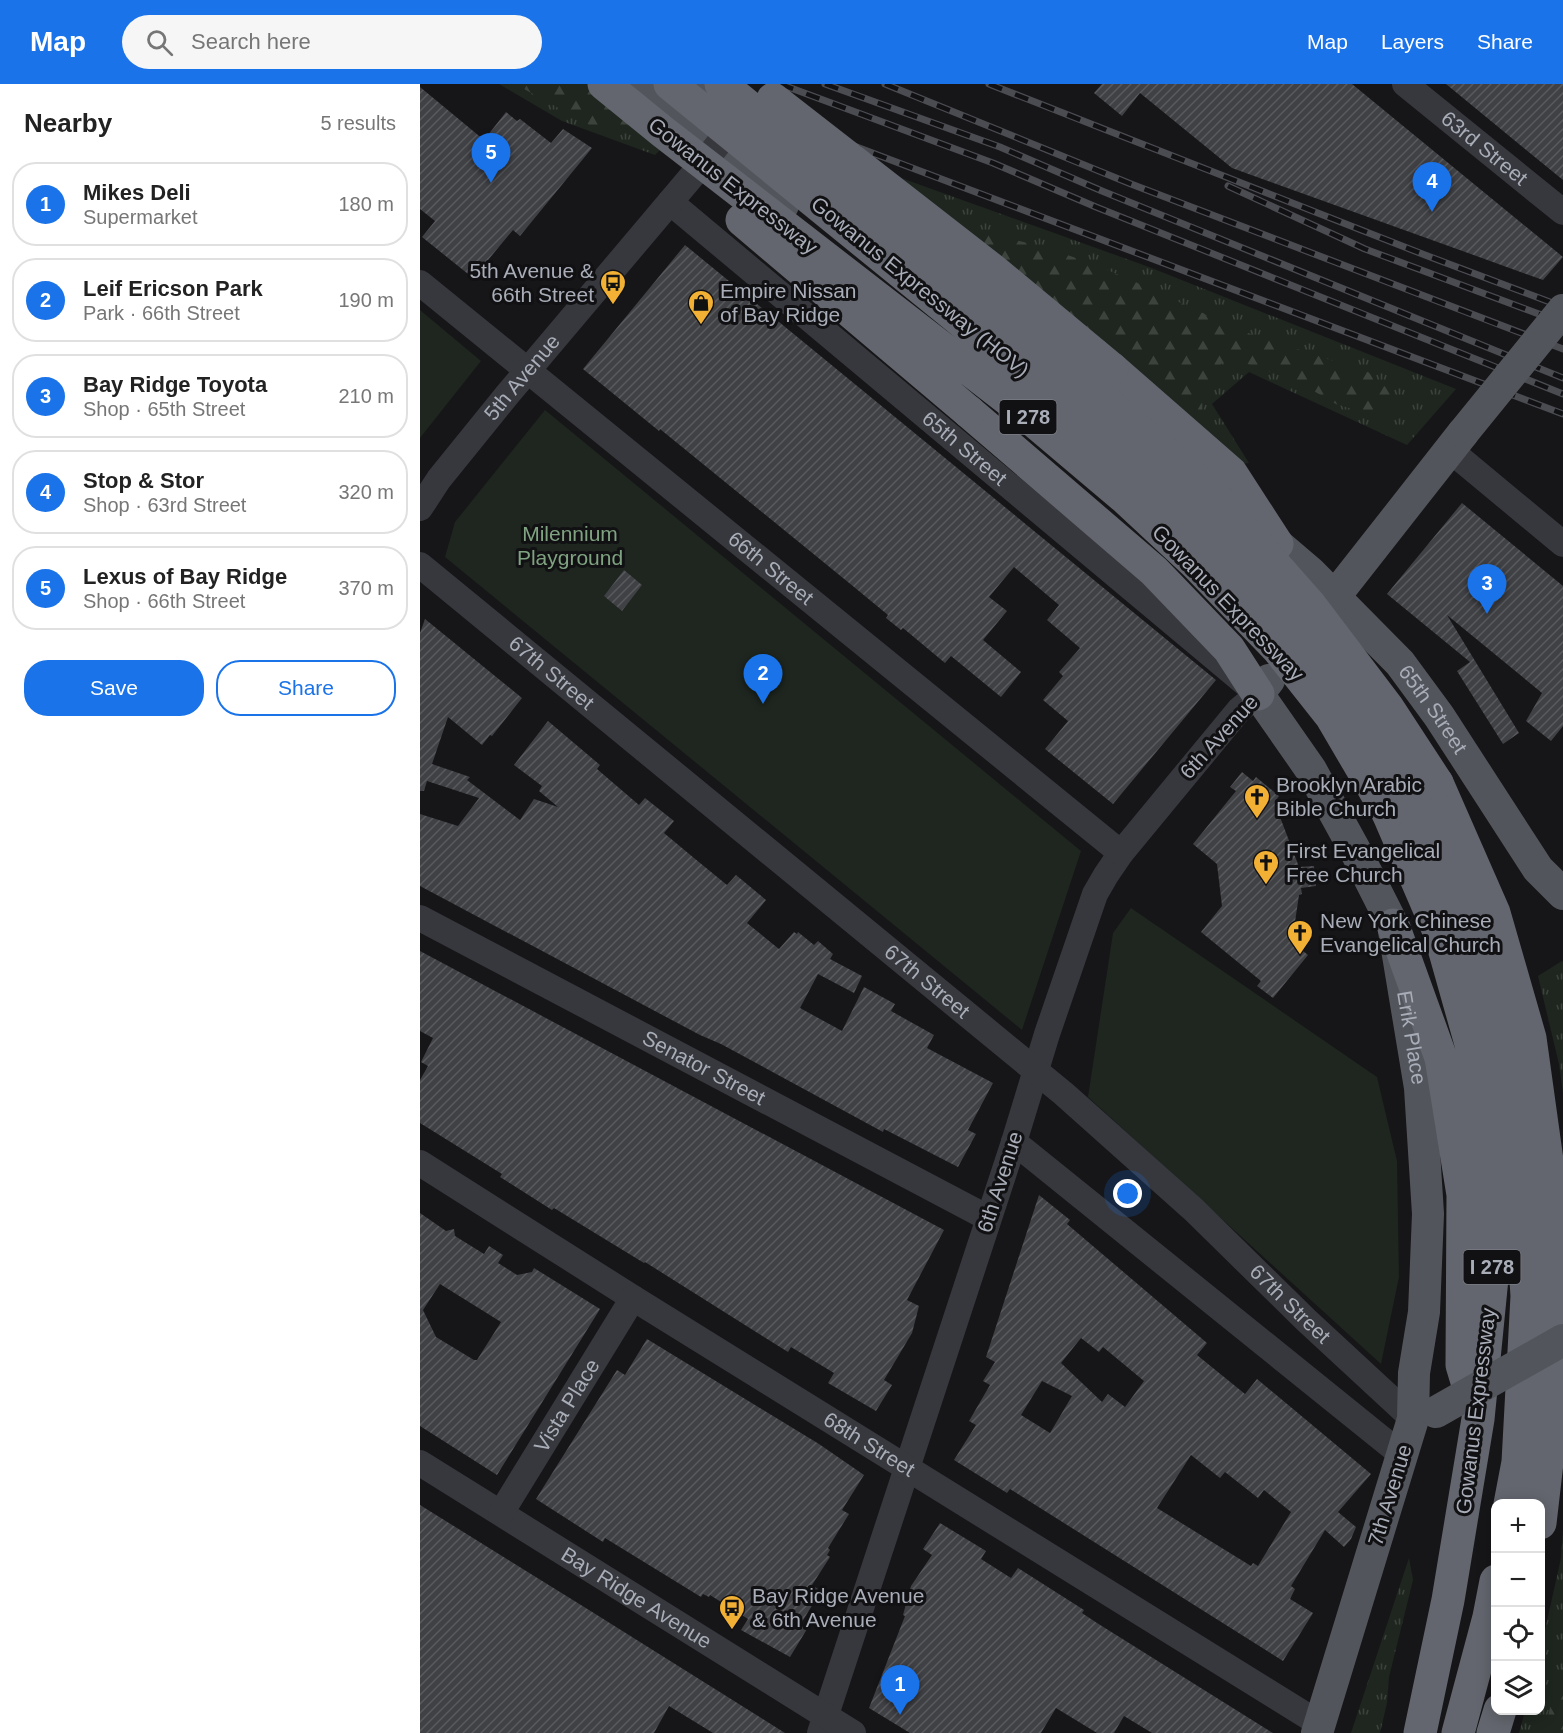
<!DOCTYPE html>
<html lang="en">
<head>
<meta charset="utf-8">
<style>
  :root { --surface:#fff; --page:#f6f6f6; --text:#222; --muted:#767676; --line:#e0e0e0; --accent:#1a73e8 }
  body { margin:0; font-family:Helvetica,sans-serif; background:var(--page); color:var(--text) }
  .controls { position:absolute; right:18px; bottom:18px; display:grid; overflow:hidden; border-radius:12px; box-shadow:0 3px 15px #0003 }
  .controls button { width:54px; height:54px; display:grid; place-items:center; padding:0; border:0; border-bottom:2px solid var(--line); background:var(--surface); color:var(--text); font:30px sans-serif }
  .you { position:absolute; left:708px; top:1110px; width:21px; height:21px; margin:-15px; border:4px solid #fff; border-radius:50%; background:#1a73e8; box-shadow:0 0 0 9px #1a73e833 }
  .badge { display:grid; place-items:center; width:39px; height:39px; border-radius:50%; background:var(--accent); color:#fff; font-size:20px; font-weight:700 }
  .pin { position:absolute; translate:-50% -50px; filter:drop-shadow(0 2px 3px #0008) }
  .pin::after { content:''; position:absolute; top:32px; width:21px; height:18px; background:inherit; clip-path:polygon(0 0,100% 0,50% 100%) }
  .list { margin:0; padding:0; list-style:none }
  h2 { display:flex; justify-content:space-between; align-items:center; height:78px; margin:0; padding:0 24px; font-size:26px }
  h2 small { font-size:20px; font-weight:400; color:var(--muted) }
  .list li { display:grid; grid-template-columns:39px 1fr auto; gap:18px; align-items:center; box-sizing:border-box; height:84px; margin:0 12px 12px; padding:0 12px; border:2px solid var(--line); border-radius:24px }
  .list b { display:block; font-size:22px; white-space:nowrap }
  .list p { margin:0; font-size:20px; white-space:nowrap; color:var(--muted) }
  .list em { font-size:20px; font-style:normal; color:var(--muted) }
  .actions { display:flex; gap:12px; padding:18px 24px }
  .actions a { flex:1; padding:14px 0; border:2px solid var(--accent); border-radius:24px; text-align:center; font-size:21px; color:var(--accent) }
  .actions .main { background:var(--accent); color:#fff }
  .icon { flex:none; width:33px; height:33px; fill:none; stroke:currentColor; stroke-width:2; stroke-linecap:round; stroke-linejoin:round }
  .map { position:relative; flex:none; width:1143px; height:1649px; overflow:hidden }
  header { display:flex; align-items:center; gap:36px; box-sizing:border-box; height:84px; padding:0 30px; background:var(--accent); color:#fff }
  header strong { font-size:28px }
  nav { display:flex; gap:33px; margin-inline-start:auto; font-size:21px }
  .search { width:420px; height:54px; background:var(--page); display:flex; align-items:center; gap:15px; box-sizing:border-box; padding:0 21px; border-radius:33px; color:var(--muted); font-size:22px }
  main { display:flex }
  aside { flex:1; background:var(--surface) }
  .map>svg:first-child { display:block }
  .grass { fill:url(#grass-tufts) }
  .forest { fill:url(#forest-firs) }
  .green { fill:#1e261f }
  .building { fill:url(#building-hatch); fill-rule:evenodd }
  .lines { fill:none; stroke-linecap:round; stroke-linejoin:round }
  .minor { stroke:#37383d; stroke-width:26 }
  .major { stroke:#53555c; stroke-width:32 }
  .highway { stroke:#63666e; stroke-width:33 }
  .rail-casing { stroke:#4a4c52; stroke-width:7 }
  .rail { stroke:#111113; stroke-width:4.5; stroke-dasharray:14; stroke-linecap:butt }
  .minor-bridge { stroke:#37383d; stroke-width:26 }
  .major-bridge { stroke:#53555c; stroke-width:32 }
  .highway-bridge { stroke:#63666e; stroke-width:33 }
  .labels { text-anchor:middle; stroke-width:6; stroke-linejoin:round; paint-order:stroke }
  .shield { fill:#111113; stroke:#7b7e86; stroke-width:1.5 }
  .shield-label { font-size:20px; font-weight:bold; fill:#a8adb8 }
  .street-label { font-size:21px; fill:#a8adb8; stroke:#111113 }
  .poi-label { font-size:21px; fill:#a8adb8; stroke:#111113; text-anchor:start }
  .park-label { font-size:21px; fill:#7fa381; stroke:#111113 }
</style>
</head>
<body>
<header>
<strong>Map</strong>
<div class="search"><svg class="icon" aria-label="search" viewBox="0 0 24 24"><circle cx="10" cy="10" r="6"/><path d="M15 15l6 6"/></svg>Search here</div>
<nav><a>Map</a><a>Layers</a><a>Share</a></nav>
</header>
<main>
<aside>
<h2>Nearby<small>5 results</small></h2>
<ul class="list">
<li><span class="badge">1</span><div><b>Mikes Deli</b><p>Supermarket</p></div><em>180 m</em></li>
<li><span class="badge">2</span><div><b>Leif Ericson Park</b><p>Park · 66th Street</p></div><em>190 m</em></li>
<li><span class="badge">3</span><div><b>Bay Ridge Toyota</b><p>Shop · 65th Street</p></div><em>210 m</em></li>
<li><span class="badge">4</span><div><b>Stop &amp; Stor</b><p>Shop · 63rd Street</p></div><em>320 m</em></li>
<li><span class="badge">5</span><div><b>Lexus of Bay Ridge</b><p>Shop · 66th Street</p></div><em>370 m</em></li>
</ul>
<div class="actions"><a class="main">Save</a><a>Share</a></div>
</aside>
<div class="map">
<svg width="1143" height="1649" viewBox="0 0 1143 1649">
  <defs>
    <pattern id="grass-tufts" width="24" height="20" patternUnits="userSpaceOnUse" patternTransform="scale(1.5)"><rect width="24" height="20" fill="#1e261f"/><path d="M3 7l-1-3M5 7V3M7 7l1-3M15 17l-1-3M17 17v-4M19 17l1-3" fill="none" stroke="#3c433d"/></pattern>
    <pattern id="forest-firs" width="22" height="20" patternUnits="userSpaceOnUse" patternTransform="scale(1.5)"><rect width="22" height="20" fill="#1e261f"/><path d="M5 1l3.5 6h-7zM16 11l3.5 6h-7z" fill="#3c433d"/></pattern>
    <pattern id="building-hatch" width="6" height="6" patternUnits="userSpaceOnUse" patternTransform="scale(1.5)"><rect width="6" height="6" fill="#404145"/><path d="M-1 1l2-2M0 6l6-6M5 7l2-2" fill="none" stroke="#595a5e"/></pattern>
  </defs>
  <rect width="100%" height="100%" fill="#161618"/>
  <path class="grass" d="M 79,0 L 242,0 L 246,60 L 235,71 L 142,37 Z
    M 403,66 L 729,183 L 1036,305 L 987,361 L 829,288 L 792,320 L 829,379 L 821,380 Z
    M 1142,877 L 1143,878 L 1143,1009 L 1139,980 L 1118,892 Z
    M 1143,1447 L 1143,1649 L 1099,1649 L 1105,1627 L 1120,1626 L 1121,1564 L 1141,1474 Z
    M 989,1474 L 993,1496 L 969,1593 L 967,1619 L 960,1649 L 931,1649 Z"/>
  <path class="forest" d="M 95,0 L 201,0 L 252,48 L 173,43 Z
    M 550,149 C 632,156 711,196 785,230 L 791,237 L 948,288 L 977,313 L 975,327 L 958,333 L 916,320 L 875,296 L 813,275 L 801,280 L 780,311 L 782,331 L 706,313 Z
    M 1143,1583 L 1143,1649 L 1124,1649 L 1138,1590 Z"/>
  <path class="green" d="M 0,226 L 61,277 L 0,354 Z
    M 125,326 L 661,767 L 602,946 L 25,473 L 35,438 Z
    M 711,824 L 957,993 L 977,1077 L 979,1193 L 961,1280 L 668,1013 L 693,849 Z"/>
  <path class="building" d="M 682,0 L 932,0 L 1143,173 L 1123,196 L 812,84 L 720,9 L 702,32 L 674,9 Z
    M 1026,0 L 1143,0 L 1143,96 L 1105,65 Z
    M 0,3 L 64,56 L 86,28 L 97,37 L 100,35 L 131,59 L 143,45 L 172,64 L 100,152 L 93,146 L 53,194 L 2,153 L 15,137 L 0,125 Z
    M 265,161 L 796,596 L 693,720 L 625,665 L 648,637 L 623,616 L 643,592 L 639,588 L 660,564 L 627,536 L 639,521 L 594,483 L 569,513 L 587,527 L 563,556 L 601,588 L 581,613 L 531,572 L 525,579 L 483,544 L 481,546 L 466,534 L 468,531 L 434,503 L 240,345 L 239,347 L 163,285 Z
    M 1042,419 L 1143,502 L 1143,642 L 1131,657 L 1106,637 L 1122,609 L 1027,531 L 1099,649 L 1083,660 L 1037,587 L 1050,578 L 967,510 Z
    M 204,486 L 222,501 L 202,527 L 184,512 Z
    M 5,535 L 102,614 L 72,652 L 70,651 L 62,661 L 28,633 L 12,680 L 50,693 L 47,696 L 100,736 L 114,715 L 138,723 L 119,707 L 122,702 L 94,681 L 128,637 L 180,681 L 177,685 L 219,721 L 225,714 L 254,737 L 244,749 L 274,774 L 307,801 L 316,791 L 346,816 L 327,839 L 359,865 L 374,848 L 377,850 L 378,848 L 394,861 L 398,857 L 413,870 L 410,875 L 442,892 L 434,909 L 398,890 L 380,924 L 422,947 L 444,903 L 475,920 L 471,927 L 514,951 L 507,964 L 573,999 L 548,1046 L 556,1050 L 538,1083 L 464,1045 L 463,1048 L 301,960 L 280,951 L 0,802 L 0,730 L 38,742 L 59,714 L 7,697 L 4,707 L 0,707 L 0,549 Z
    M 822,688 L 833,697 L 836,693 L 859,712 L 856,716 L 867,725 L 860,733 L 879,783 L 894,782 L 896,802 L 881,804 L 882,810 L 879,811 L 872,858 L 888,871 L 853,914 L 837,902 L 841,897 L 781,848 L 802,822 L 797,780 L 773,760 L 816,707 L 810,703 Z
    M 0,867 L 524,1146 L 487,1216 L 499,1222 L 492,1249 L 464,1296 L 472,1301 L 456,1327 L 408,1299 L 414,1289 L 371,1263 L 368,1268 L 225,1178 L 224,1179 L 134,1124 L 132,1126 L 80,1093 L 82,1090 L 0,1039 L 0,996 L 8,982 L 1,978 L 13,954 L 0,947 Z
    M 619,1111 L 650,1136 L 647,1140 L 787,1259 L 777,1271 L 825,1310 L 837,1295 L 951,1390 L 918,1428 L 936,1443 L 931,1455 L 924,1463 L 905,1446 L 871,1502 L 875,1505 L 870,1515 L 893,1529 L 863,1577 L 590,1405 L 587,1409 L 534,1376 L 556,1341 L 549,1337 L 570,1301 L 563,1297 L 575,1278 L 566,1273 ZM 661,1254 L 679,1268 L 683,1263 L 724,1297 L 705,1323 L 688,1310 L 682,1318 L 641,1279 ZM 622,1297 L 652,1312 L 630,1349 L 601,1331 ZM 771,1371 L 800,1394 L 805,1388 L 838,1414 L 844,1406 L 871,1428 L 838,1482 L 833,1479 L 831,1482 L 737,1424 Z
    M 0,1129 L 26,1147 L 34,1145 L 35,1152 L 64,1170 L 69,1162 L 83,1171 L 78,1179 L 97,1191 L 112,1188 L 114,1184 L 180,1225 L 77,1391 L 0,1342 ZM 20,1200 L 81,1238 L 57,1276 L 54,1276 L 16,1253 L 3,1226 Z
    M 227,1255 L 399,1360 L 444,1391 L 422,1426 L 429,1430 L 408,1464 L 410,1466 L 407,1471 L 410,1473 L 392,1501 L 401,1507 L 380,1541 L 387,1545 L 370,1573 L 321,1546 L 328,1535 L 290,1511 L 289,1513 L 283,1510 L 281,1513 L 185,1454 L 183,1458 L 116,1415 L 197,1286 L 205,1291 Z
    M 0,1421 L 169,1526 L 365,1649 L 293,1649 L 249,1622 L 234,1649 L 0,1649 Z
    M 520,1439 L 566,1467 L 561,1475 L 591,1494 L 598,1484 L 664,1526 L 662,1529 L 677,1539 L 853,1649 L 732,1649 L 704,1632 L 694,1649 L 677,1649 L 636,1624 L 621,1649 L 490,1649 L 449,1624 L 485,1532 L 483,1531 L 491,1502 L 512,1471 L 503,1465 Z"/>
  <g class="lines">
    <g class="minor">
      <path id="s1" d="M 985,0 L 1143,128"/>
      <path id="s2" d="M 250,118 L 838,610 L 819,626 L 701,769 L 686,791 L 675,810 L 627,950 L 594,1058 L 400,1649"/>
      <path id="s3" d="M 0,199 L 701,769"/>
      <path d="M 1031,367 L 1143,460"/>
      <path id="s4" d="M 0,424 L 19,395 L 87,311 L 283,79"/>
      <path id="s5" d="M 0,481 L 644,1010 L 774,1126 L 886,1236 L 993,1335"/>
      <path id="s6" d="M 0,834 L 568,1134"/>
      <path d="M 594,1058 L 982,1371"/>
      <path id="s7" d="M 0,1079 L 213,1214 L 900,1640"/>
      <path id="s8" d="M 0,1379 L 433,1649"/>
      <path id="s9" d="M 81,1429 L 213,1214"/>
    </g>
    <g class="major">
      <path d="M 211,0 L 363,121"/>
      <path id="s10" d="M 857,460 L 891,489 L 980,579 L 1019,632 L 1118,785 L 1143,810"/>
      <path d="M 915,512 L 1043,349"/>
      <path id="s11" d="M 849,596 L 838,610 L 891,686 L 936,768 L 973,841 L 1000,1004 L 1008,1130 L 1004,1228 L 994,1289 L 993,1335 L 897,1649"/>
    </g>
    <path class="highway" d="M 692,285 L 811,389 L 857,460
      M 549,328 L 734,487 L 809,565 L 838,610
      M 1017,699 L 1074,829 L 1110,954 L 1130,1098 L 1135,1208 L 1134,1318 L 1120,1439
      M 993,714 L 1028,785 L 1083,967 L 1100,1102 L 1107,1212 L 1098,1378 L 1090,1420
      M 968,729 L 1020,850 L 1053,967 L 1072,1086 L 1072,1194 L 1058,1335 L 1028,1516 L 1000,1649
      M 973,841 L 1021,974 L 1043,1111 L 1042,1281 L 1051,1311
      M 1038,1649 L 1069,1533 L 1076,1497
      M 1073,1649 L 1080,1626"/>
    <defs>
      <path id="rail" d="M 270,0 L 1143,330
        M 360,0 L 573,79 L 676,123 L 1143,310
        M 405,0 L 580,63 L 682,107 L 1143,294
        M 465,0 L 711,100 L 1143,265
        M 569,0 L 1005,171 L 1143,223
        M 808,102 L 945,165 L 1143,239"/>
    </defs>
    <use href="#rail" class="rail-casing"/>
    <use href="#rail" class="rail"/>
    <path class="minor-bridge" d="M 283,79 L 320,33"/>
    <path class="major-bridge" d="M 281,0 L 318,29
      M 1043,349 L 1143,226
      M 1016,1328 L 1143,1256"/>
    <path class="highway-bridge" d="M 184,0 L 243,48 L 589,316 L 705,414 L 777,481 L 858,565 L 911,632 L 968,729
      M 250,0 L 621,302 L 688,359 L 794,455 L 868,538 L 956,652 L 993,714
      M 301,0 L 685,317 L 793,411 L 890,521 L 968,624 L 1017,699
      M 353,15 L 574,187 L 692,285
      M 322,136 L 549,328"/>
  </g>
  <defs>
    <symbol id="bus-pin" viewBox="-11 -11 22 30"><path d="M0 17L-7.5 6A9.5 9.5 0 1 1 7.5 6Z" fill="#f2b134" stroke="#111113"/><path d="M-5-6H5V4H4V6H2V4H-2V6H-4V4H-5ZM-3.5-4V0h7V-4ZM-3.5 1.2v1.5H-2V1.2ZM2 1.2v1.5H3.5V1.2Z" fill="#111"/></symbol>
    <symbol id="shop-pin" viewBox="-11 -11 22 30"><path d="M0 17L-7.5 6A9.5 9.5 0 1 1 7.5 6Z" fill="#f2b134" stroke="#111113"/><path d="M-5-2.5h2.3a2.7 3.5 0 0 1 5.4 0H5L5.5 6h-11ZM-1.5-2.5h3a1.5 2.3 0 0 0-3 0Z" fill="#111"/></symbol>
    <symbol id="church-pin" viewBox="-11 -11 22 30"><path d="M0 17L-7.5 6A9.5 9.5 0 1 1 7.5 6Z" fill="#f2b134" stroke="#111113"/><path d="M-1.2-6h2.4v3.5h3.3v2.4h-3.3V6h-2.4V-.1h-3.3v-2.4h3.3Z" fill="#111"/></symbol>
  </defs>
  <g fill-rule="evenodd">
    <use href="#bus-pin" x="178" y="184" width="30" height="40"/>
    <use href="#shop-pin" x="266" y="204" width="30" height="40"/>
    <use href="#church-pin" x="822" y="698" width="30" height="40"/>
    <use href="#church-pin" x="831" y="764" width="30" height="40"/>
    <use href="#church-pin" x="865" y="834" width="30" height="40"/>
    <use href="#bus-pin" x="297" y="1509" width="30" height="40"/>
  </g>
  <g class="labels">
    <g class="shield">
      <rect x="579.5" y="316" width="57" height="34" rx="4.5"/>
      <rect x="1043.5" y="1166" width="57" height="34" rx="4.5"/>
    </g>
    <g class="shield-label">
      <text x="608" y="340">I 278</text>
      <text x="1072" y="1190">I 278</text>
    </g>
    <g class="street-label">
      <text dy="7" stroke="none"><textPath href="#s1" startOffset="102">63rd Street</textPath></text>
      <text transform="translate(313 102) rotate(38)" y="7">Gowanus Expressway</text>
      <text transform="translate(500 203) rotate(39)" y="7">Gowanus Expressway (HOV)</text>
      <text dy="7" stroke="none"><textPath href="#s4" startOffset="166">5th Avenue</textPath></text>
      <text dy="7" stroke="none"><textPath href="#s2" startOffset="384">65th Street</textPath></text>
      <text dy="7" stroke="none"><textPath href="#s3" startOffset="452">66th Street</textPath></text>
      <text transform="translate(808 519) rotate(46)" y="7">Gowanus Expressway</text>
      <text dy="7" stroke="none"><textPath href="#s5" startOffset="170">67th Street</textPath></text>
      <text dy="7" stroke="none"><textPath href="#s10" startOffset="228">65th Street</textPath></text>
      <text transform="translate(799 653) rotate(-48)" y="7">6th Avenue</text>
      <text dy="7" stroke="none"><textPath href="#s5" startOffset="656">67th Street</textPath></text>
      <text dy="7" stroke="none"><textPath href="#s11" startOffset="400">Erik Place</textPath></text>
      <text dy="7" stroke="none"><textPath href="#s6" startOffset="321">Senator Street</textPath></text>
      <text transform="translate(580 1098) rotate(-72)" y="7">6th Avenue</text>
      <text dy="7" stroke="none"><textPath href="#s5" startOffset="1142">67th Street</textPath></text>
      <text dy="7" stroke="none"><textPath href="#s9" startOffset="126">Vista Place</textPath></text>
      <text transform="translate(1056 1327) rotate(-83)" y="7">Gowanus Expressway</text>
      <text dy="7" stroke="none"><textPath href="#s7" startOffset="530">68th Street</textPath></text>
      <text transform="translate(970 1411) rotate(-73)" y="7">7th Avenue</text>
      <text dy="7" stroke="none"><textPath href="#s8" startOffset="255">Bay Ridge Avenue</textPath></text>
    </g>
    <g class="poi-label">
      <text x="174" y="194" text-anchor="end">5th Avenue &amp;<tspan x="174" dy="24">66th Street</tspan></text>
      <text x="300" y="214">Empire Nissan<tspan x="300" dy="24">of Bay Ridge</tspan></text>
      <text x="856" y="708">Brooklyn Arabic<tspan x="856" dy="24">Bible Church</tspan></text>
      <text x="866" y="774">First Evangelical<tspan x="866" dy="24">Free Church</tspan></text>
      <text x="900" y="844">New York Chinese<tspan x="900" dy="24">Evangelical Church</tspan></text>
      <text x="332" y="1519">Bay Ridge Avenue<tspan x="332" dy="24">&amp; 6th Avenue</tspan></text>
    </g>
    <g class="park-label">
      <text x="150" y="457">Milennium<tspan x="150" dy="24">Playground</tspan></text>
    </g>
  </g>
</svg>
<div class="controls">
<button>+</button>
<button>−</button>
<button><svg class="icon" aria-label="locate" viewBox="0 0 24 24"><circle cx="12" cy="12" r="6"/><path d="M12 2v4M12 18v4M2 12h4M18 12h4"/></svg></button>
<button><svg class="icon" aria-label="layers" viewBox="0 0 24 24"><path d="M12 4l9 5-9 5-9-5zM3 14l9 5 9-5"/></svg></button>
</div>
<div class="you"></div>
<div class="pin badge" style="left:480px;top:1631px">1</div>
<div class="pin badge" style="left:343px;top:620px">2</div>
<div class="pin badge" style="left:1067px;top:530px">3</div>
<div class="pin badge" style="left:1012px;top:128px">4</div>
<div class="pin badge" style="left:71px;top:99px">5</div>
</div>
</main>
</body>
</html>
